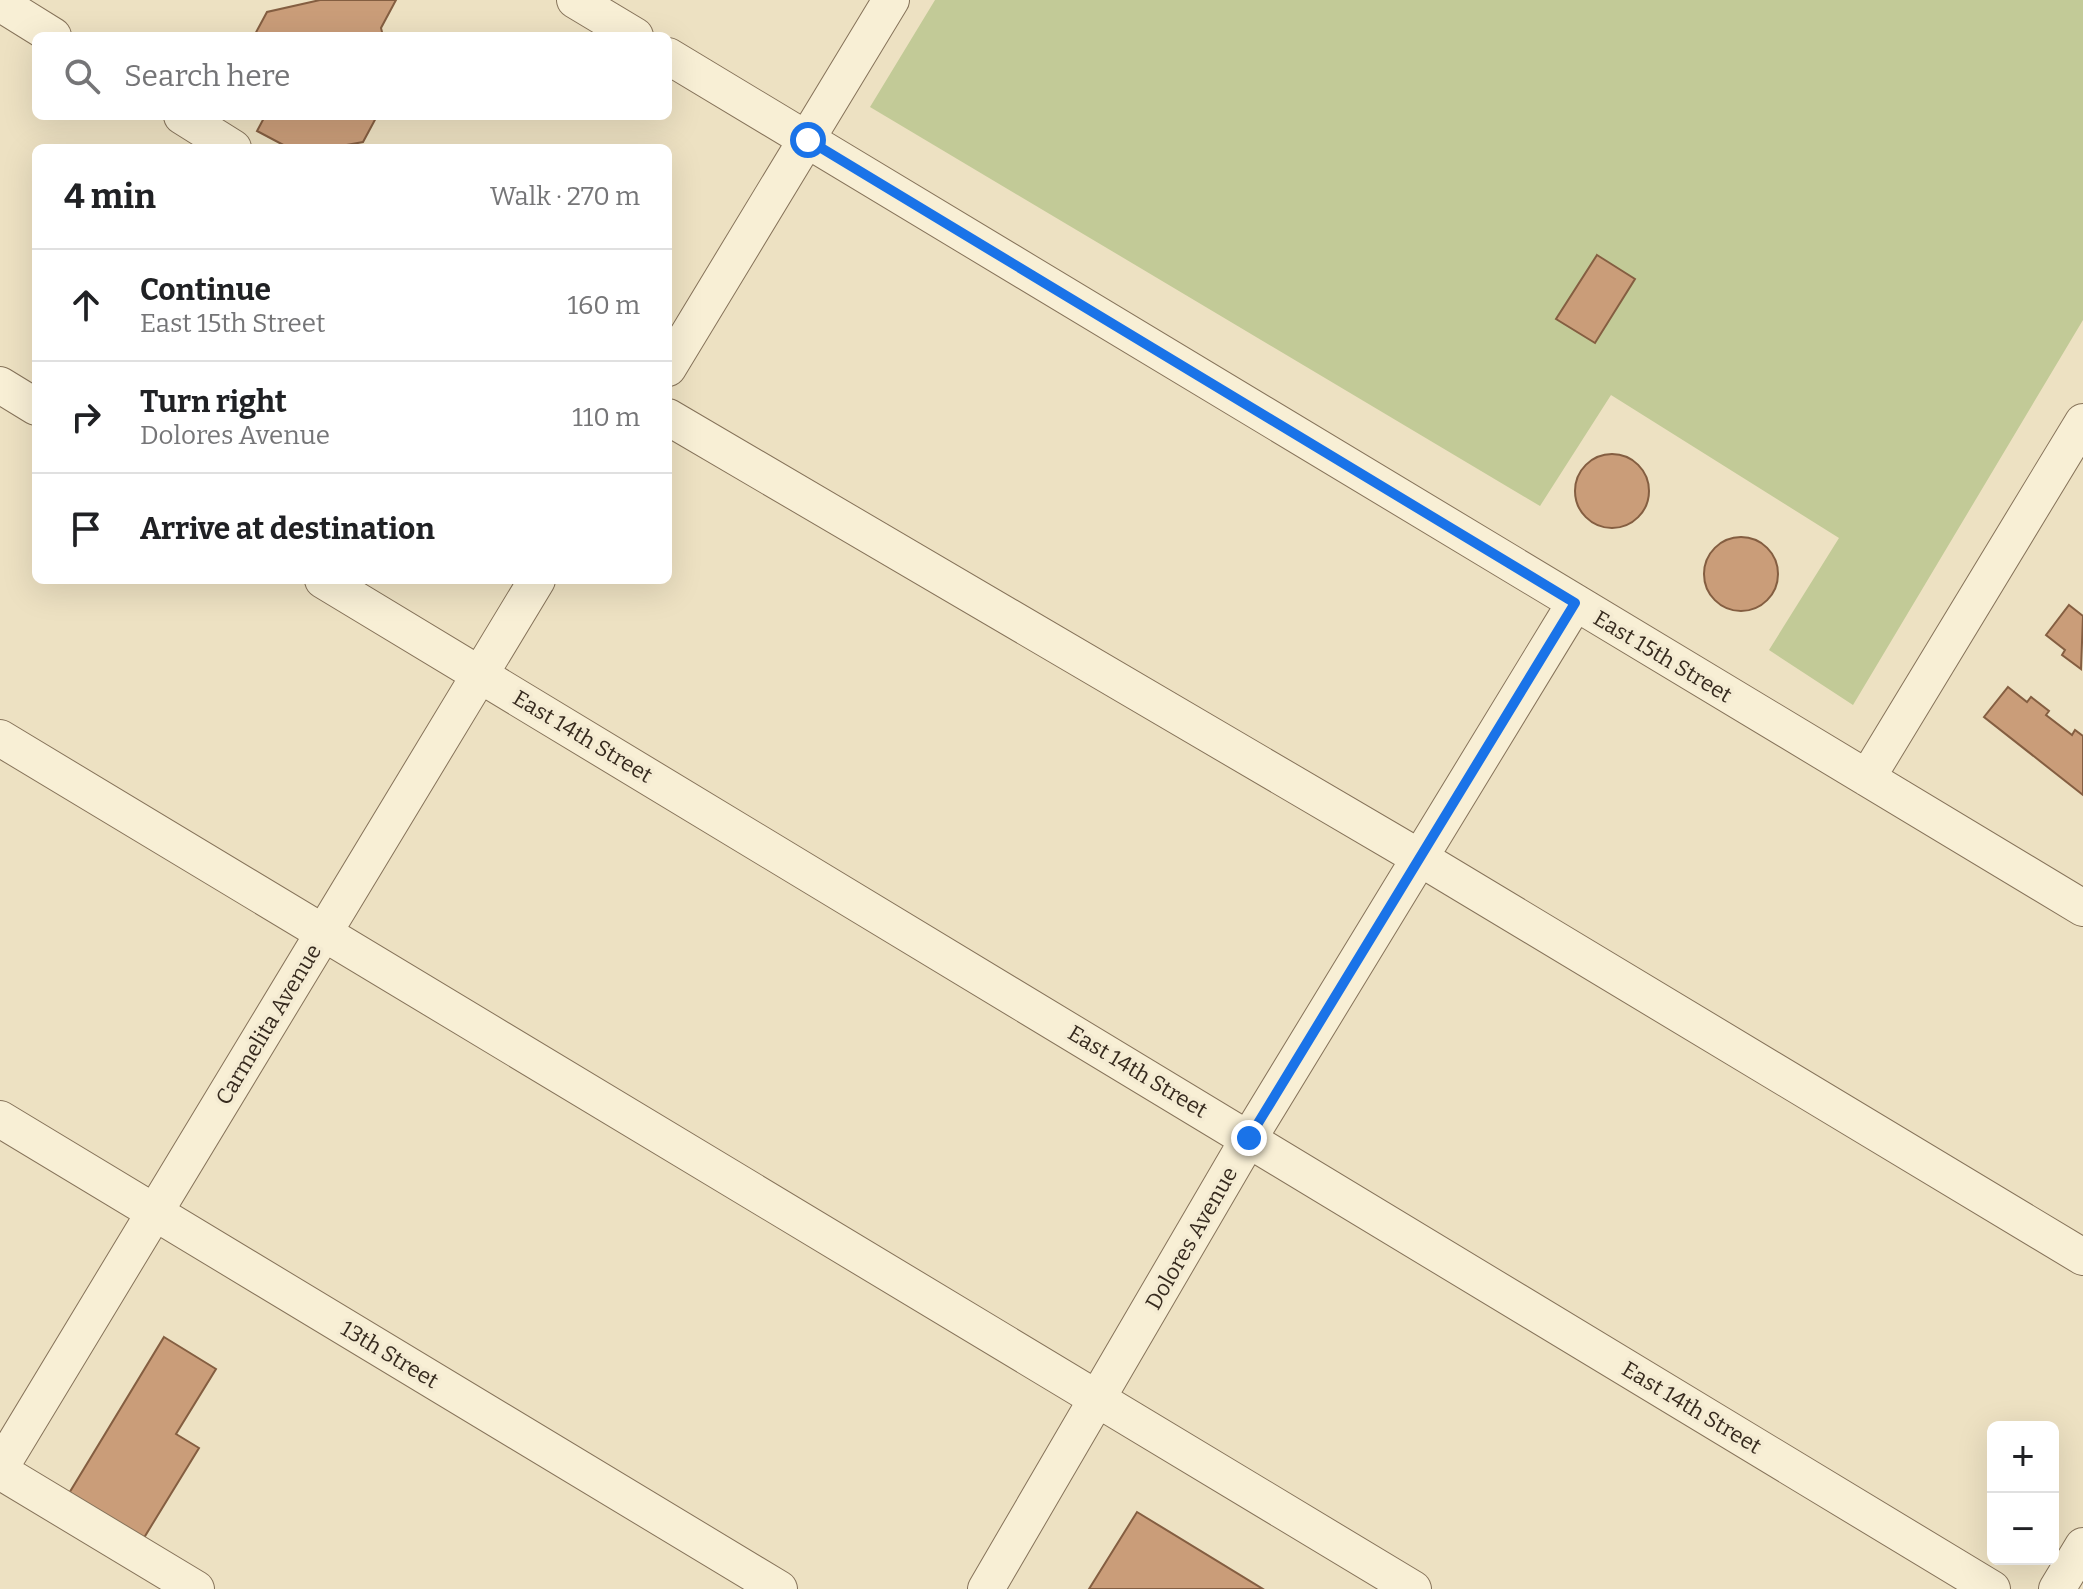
<!DOCTYPE html>
<html lang="en">
<head>
<meta charset="utf-8">
<style>
  :root { --surface:#fff; --page:#f2f2f2; --text:#202124; --muted:#757577; --line:#e0e0e0 }
  body { margin:0; font-family:Bitter,serif; background:var(--page); color:var(--text) }
  .controls { position:absolute; right:24px; bottom:24px; display:grid; overflow:hidden; border-radius:12px; box-shadow:0 8px 32px #0002 }
  .controls button { width:72px; height:72px; display:grid; place-items:center; padding:0; border:0; border-bottom:2px solid var(--line); background:var(--surface); color:var(--text); font:40px sans-serif }
  .stop { position:absolute; width:24px; height:24px; margin:-18px; border:6px solid #1a73e8; border-radius:50%; background:#fff }
  .stop.end { background:#1a73e8; border-color:#fff; box-shadow:0 2px 8px #0008 }
  .list { margin:0; padding:0; list-style:none }
  h2 { display:flex; justify-content:space-between; align-items:center; height:104px; margin:0; padding:0 32px; font-size:34px }
  h2 small { font-size:26px; font-weight:400; color:var(--muted) }
  .list li { display:grid; grid-template-columns:52px 1fr auto; gap:24px; align-items:center; box-sizing:border-box; height:112px; padding:0 32px; border-top:2px solid var(--line) }
  .list b { display:block; font-size:30px; white-space:nowrap }
  .list p { margin:0; font-size:26px; white-space:nowrap; color:var(--muted) }
  .list em { font-size:26px; font-style:normal; color:var(--muted) }
  .icon { flex:none; width:44px; height:44px; fill:none; stroke:currentColor; stroke-width:2; stroke-linecap:round; stroke-linejoin:round }
  .map { position:relative; flex:none; width:2083px; height:1589px; overflow:hidden }
  .search { position:absolute; background:var(--surface); box-shadow:0 8px 32px #0002; left:32px; top:32px; width:640px; height:88px; display:flex; align-items:center; gap:20px; box-sizing:border-box; padding:0 28px; border-radius:12px; color:var(--muted); font-size:30px }
  .panel { position:absolute; background:var(--surface); box-shadow:0 8px 32px #0002; left:32px; top:144px; width:640px; height:440px; border-radius:12px }
  .map>svg:first-child { display:block }
  .green { fill:#c2ca97 }
  .building { fill:#ca9d79; stroke:#845e41; stroke-width:2 }
  .lines { fill:none; stroke-linecap:round; stroke-linejoin:round }
  .minor-casing { stroke:#86735a; stroke-width:38 }
  .minor { stroke:#f8efd5; stroke-width:36 }
  .route { stroke:#1a73e8; stroke-width:10 }
  .labels { text-anchor:middle; stroke-width:7; stroke-linejoin:round; paint-order:stroke }
  .street-label { font-size:22px; fill:#362a1e; stroke:#f4ebd2 }
</style>
</head>
<body>
<div class="map">
<svg width="2083" height="1589" viewBox="0 0 2083 1589">
  <rect width="100%" height="100%" fill="#ede1c2"/>
  <path class="green" d="M 935,0 L 2083,0 L 2083,320 L 1853,705 L 1769,650 L 1839,538 L 1611,395 L 1540,506 L 870,107 Z"/>
  <path class="building" d="M 320,0 L 396,0 L 381,28 L 383,36 L 254,36 L 267,12 Z
    M 265,116 L 377,116 L 363,142 L 330,148 L 289,148 L 257,131 Z
    M 1597,255 L 1635,279 L 1595,343 L 1556,319 Z
    M1575 491a37 37 0 1 1 74 0a37 37 0 1 1-74 0Z
    M1704 574a37 37 0 1 1 74 0a37 37 0 1 1-74 0Z
    M 2069,605 L 2083,616 L 2081,669 L 2062,655 L 2065,650 L 2046,635 Z
    M 2008,687 L 2027,702 L 2031,697 L 2049,711 L 2046,715 L 2072,735 L 2075,730 L 2083,736 L 2083,795 L 1984,717 Z
    M 164,1337 L 216,1369 L 176,1434 L 199,1448 L 142,1541 L 68,1495 Z
    M 1137,1512 L 1263,1589 L 1089,1589 Z"/>
  <g class="lines">
    <defs>
      <path id="minor" d="M 575,0 L 635,36
        M 0,3 L 53,36
        M 668,56 L 2083,908
        M 182,116 L 233,148
        M 668,368 L 891,0
        M 0,385 L 36,407
        M 668,417 L 1420,858 L 2083,1257
        M 323,580 L 1992,1589
        M 0,738 L 1413,1589
        M 1867,778 L 2083,422
        M 0,1119 L 779,1589
        M 0,1468 L 537,580
        M 0,1471 L 196,1589
        M 986,1589 L 1249,1138 L 1575,603
        M 2057,1589 L 2083,1546"/>
    </defs>
    <use href="#minor" class="minor-casing"/>
    <use href="#minor" class="minor"/>
  </g>
  <g class="lines">
    <path class="route" d="M 808,140 L 1575,603 L 1249,1138"/>
  </g>
  <g class="labels">
    <g class="street-label">
      <text transform="translate(1663 656) rotate(31)" y="8">East 15th Street</text>
      <text transform="translate(583 736) rotate(31)" y="8">East 14th Street</text>
      <text transform="translate(268 1024) rotate(-59)" y="8">Carmelita Avenue</text>
      <text transform="translate(1138 1071) rotate(31)" y="8">East 14th Street</text>
      <text transform="translate(1191 1238) rotate(-60)" y="8">Dolores Avenue</text>
      <text transform="translate(390 1354) rotate(31)" y="8">13th Street</text>
      <text transform="translate(1692 1407) rotate(31)" y="8">East 14th Street</text>
    </g>
  </g>
</svg>
<div class="controls">
<button>+</button>
<button>−</button>
</div>
<div class="stop" style="left:808px;top:140px"></div>
<div class="stop end" style="left:1249px;top:1138px"></div>
<div class="search"><svg class="icon" aria-label="search" viewBox="0 0 24 24"><circle cx="10" cy="10" r="6"/><path d="M15 15l6 6"/></svg>Search here</div>
<section class="panel">
<h2>4 min<small>Walk · 270 m</small></h2>
<ul class="list">
<li><svg class="icon" aria-label="ahead" viewBox="0 0 24 24"><path d="M12 20V5M6 11l6-6 6 6"/></svg><div><b>Continue</b><p>East 15th Street</p></div><em>160 m</em></li>
<li><svg class="icon" aria-label="right" viewBox="0 0 24 24"><path d="M7 20v-9h11M14 6l5 5-5 5"/></svg><div><b>Turn right</b><p>Dolores Avenue</p></div><em>110 m</em></li>
<li><svg class="icon" aria-label="arrive" viewBox="0 0 24 24"><path d="M6 21V4h12l-3 4 3 4H6"/></svg><div><b>Arrive at destination</b></div></li>
</ul>
</section>
</div>
</body>
</html>
